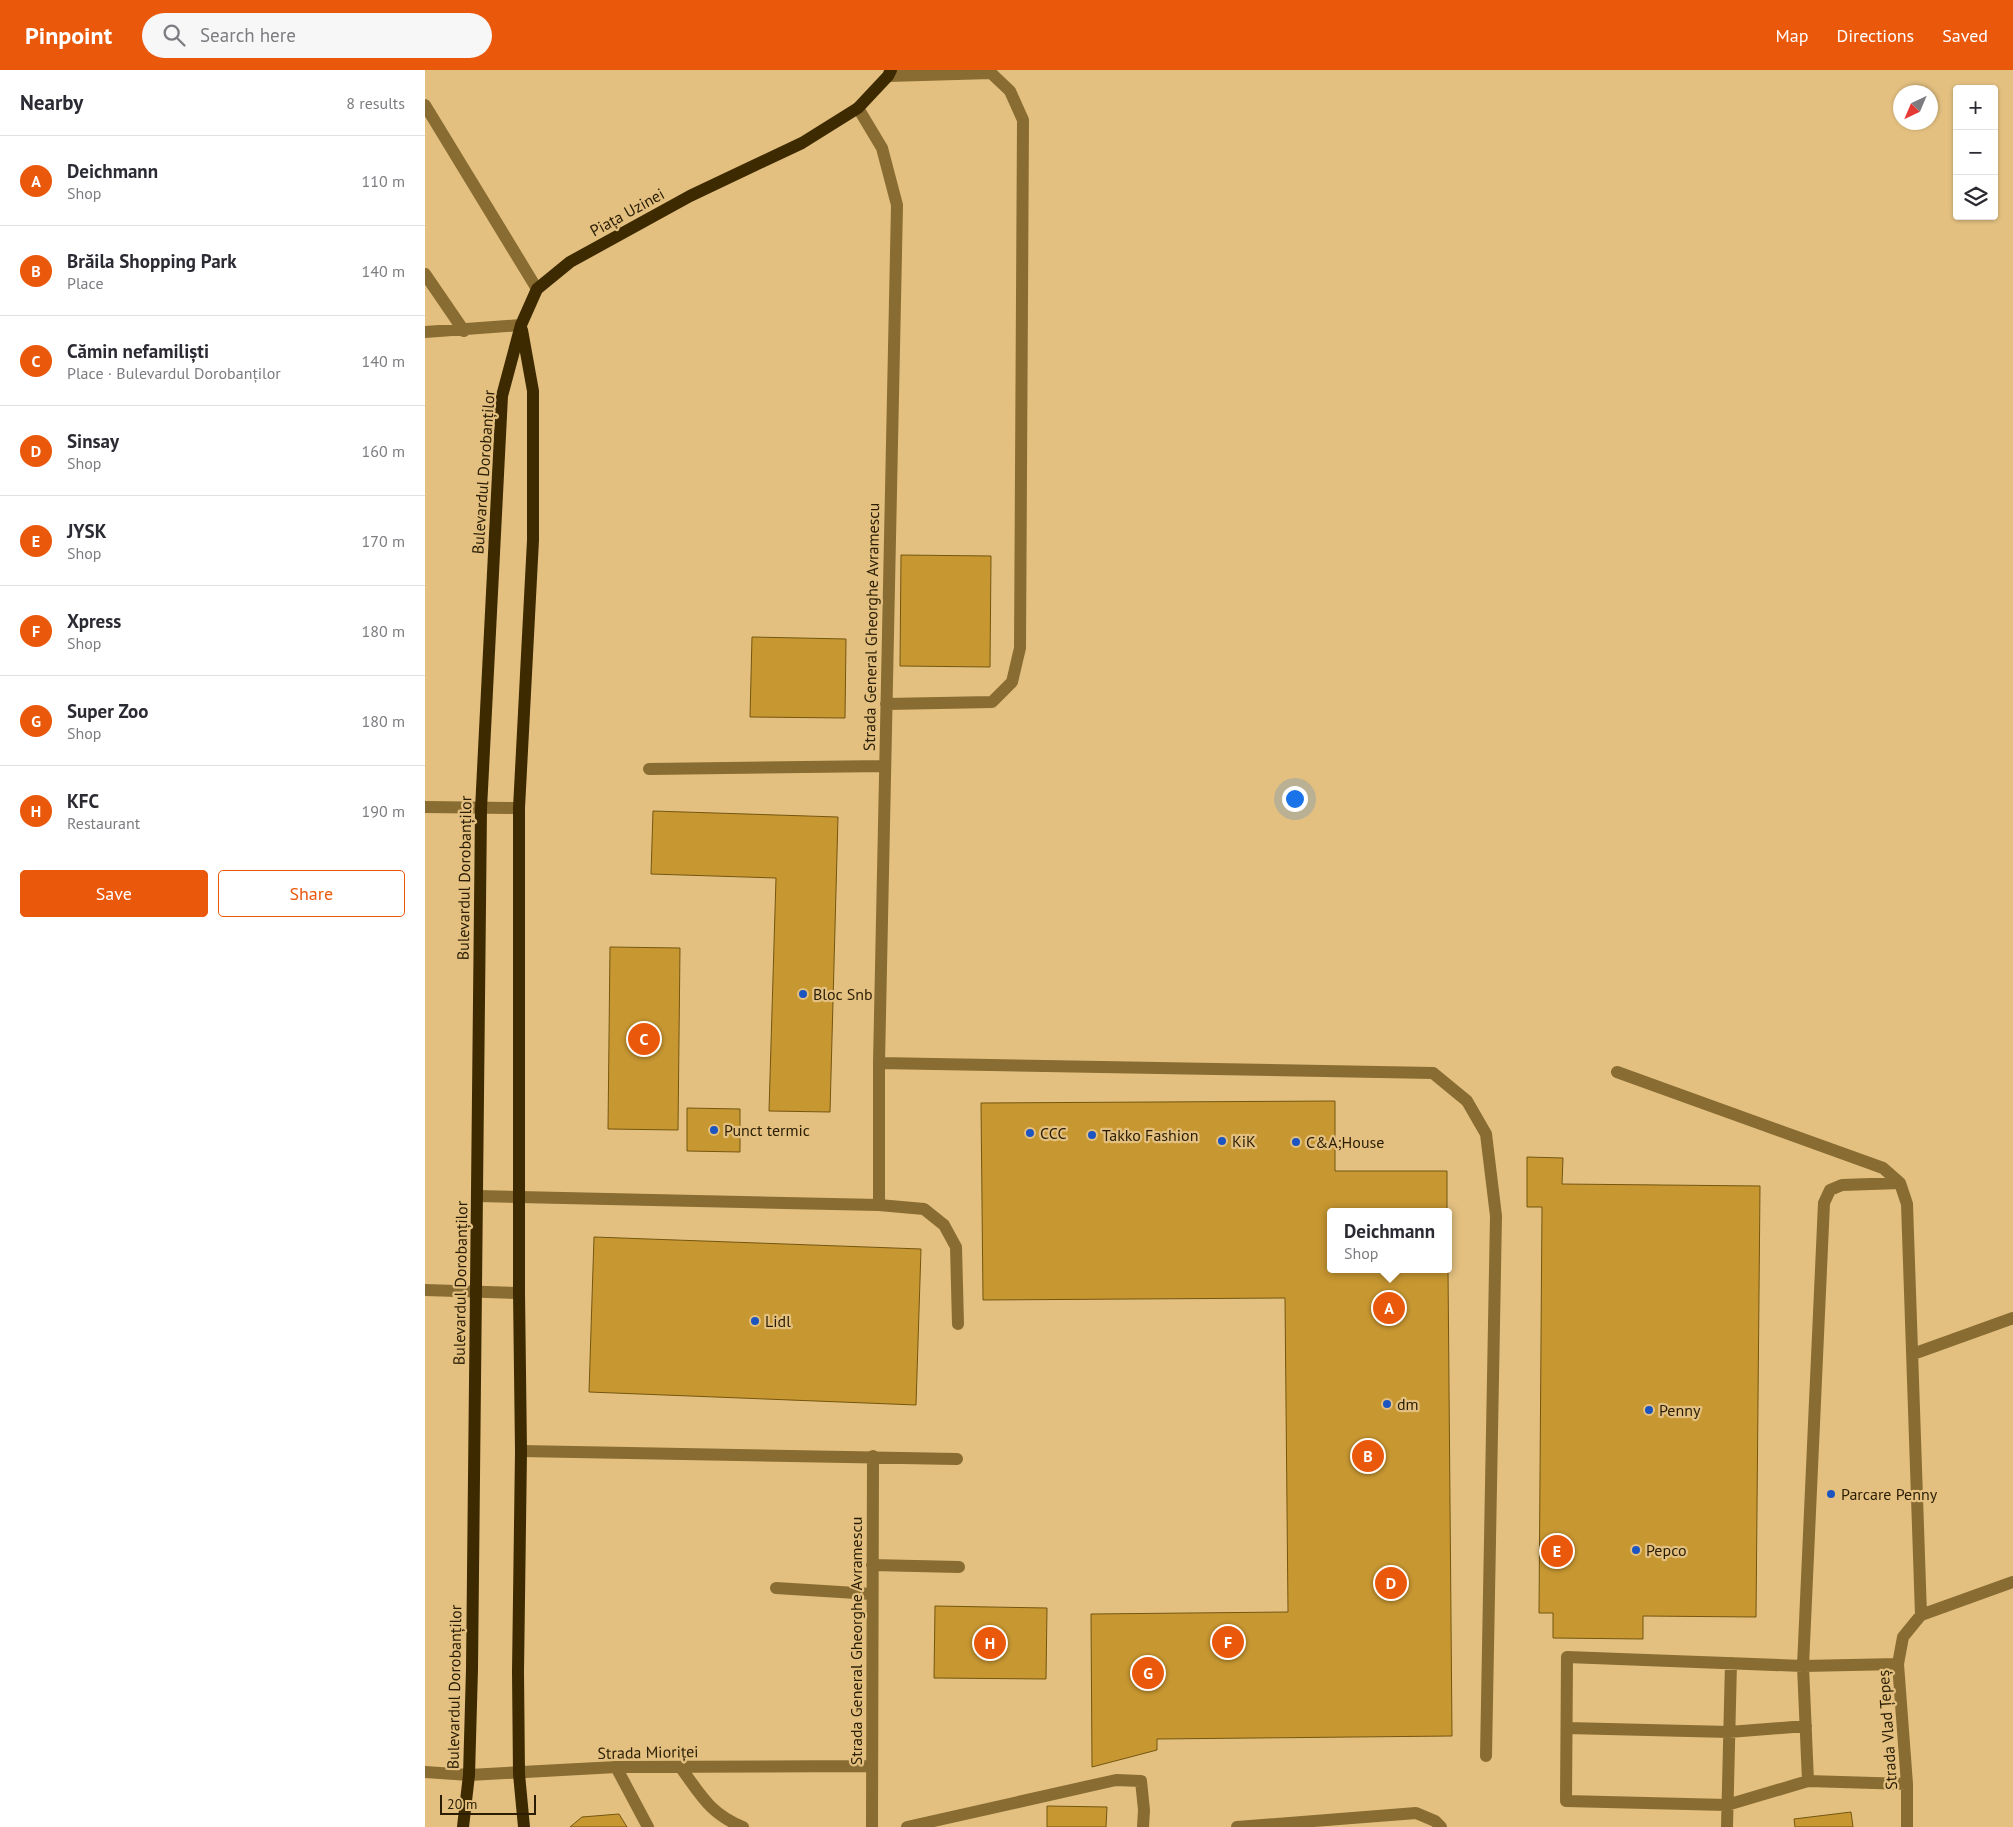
<!DOCTYPE html>
<html lang="en">
<head>
<meta charset="utf-8">
<style>
  :root { --surface:#fff; --page:#f7f7f7; --text:#2b2b33; --muted:#7c7c81; --line:#e1e1e2; --accent:#ea580c }
  body { margin:0; font-family:"PT Sans",sans-serif; background:var(--page); color:var(--text) }
  .controls { position:absolute; right:15px; top:15px; display:grid; overflow:hidden; border-radius:5px; box-shadow:0 1px 4px #0004 }
  .controls button { width:45px; height:45px; display:grid; place-items:center; padding:0; border:0; border-bottom:1px solid var(--line); background:var(--surface); color:var(--text); font:25px sans-serif }
  .compass { position:absolute; left:1468px; top:15px; width:45px; height:45px; border-radius:50%; background:var(--surface); box-shadow:0 1px 4px #0004; rotate:224deg }
  .scale { position:absolute; left:15px; bottom:12px; width:96px; box-sizing:border-box; padding-left:5px; border:2px solid #2a1d03; border-top:0; font-size:14px; line-height:18px; white-space:nowrap; color:#2a1d03; -webkit-text-stroke:4px #e3c080; paint-order:stroke }
  .you { position:absolute; left:869px; top:728px; width:18px; height:18px; margin:-12px; border:4px solid #fff; border-radius:50%; background:#1a73e8; box-shadow:0 0 0 8px #1a73e833 }
  .badge { display:grid; place-items:center; width:32px; height:32px; border-radius:50%; background:var(--accent); color:#fff; font-size:16px; font-weight:700 }
  .pin { position:absolute; translate:-50% -50%; border:2px solid #fff; box-shadow:0 1px 5px #0006 }
  .popup { position:absolute; left:902px; top:1138px; width:125px; height:65px; box-sizing:border-box; display:grid; place-content:center; border-radius:5px; background:var(--surface); filter:drop-shadow(0 1px 4px #0005); font-size:16px; white-space:nowrap; color:var(--muted) }
  .popup b { font-size:19px; color:var(--text) }
  .popup::after { content:''; position:absolute; left:50%; top:100%; margin-left:-10px; border:10px solid transparent; border-top-color:var(--surface) }
  .list { margin:0; padding:0; list-style:none }
  h2 { display:flex; justify-content:space-between; align-items:center; height:65px; margin:0; padding:0 20px; font-size:21px }
  h2 small { font-size:16px; font-weight:400; color:var(--muted) }
  .list li { display:grid; grid-template-columns:32px 1fr auto; gap:15px; align-items:center; box-sizing:border-box; height:90px; padding:0 20px; border-top:1px solid var(--line) }
  .list b { display:block; font-size:19px; white-space:nowrap }
  .list p { margin:0; font-size:16px; white-space:nowrap; color:var(--muted) }
  .list em { font-size:16px; font-style:normal; color:var(--muted) }
  .actions { display:flex; gap:10px; padding:15px 20px }
  .actions a { flex:1; padding:11px 0; border:1px solid var(--accent); border-radius:5px; text-align:center; font-size:18px; color:var(--accent) }
  .actions .main { background:var(--accent); color:#fff }
  .icon { flex:none; width:28px; height:28px; fill:none; stroke:currentColor; stroke-width:2; stroke-linecap:round; stroke-linejoin:round }
  .map { position:relative; flex:none; width:1588px; height:1757px; overflow:hidden }
  header { display:flex; align-items:center; gap:30px; box-sizing:border-box; height:70px; padding:0 25px; background:var(--accent); color:#fff }
  header strong { font-size:24px }
  nav { display:flex; gap:28px; margin-inline-start:auto; font-size:18px }
  .search { width:350px; height:45px; background:var(--page); display:flex; align-items:center; gap:12px; box-sizing:border-box; padding:0 18px; border-radius:28px; color:var(--muted); font-size:19px }
  main { display:flex }
  aside { flex:1; background:var(--surface) }
  .map>svg:first-child { display:block }
  .building { fill:#c79731; stroke:#755610 }
  .lines { fill:none; stroke-linecap:round; stroke-linejoin:round }
  .minor { stroke:#896c32; stroke-width:12 }
  .major { stroke:#3e2a00; stroke-width:12 }
  .poi-dot { fill:#1c54c0; stroke:#e3c080; stroke-width:2 }
  .labels { text-anchor:middle; stroke-width:4.5; stroke-linejoin:round; paint-order:stroke }
  .street-label { font-size:16px; fill:#2a1d03; stroke:#e3c080 }
  .poi-label { font-size:16px; fill:#2a1d03; stroke:#e3c080; text-anchor:start }
</style>
</head>
<body>
<header>
<strong>Pinpoint</strong>
<div class="search"><svg class="icon" aria-label="search" viewBox="0 0 24 24"><circle cx="10" cy="10" r="6"/><path d="M15 15l6 6"/></svg>Search here</div>
<nav><a>Map</a><a>Directions</a><a>Saved</a></nav>
</header>
<main>
<aside>
<h2>Nearby<small>8 results</small></h2>
<ul class="list">
<li><span class="badge">A</span><div><b>Deichmann</b><p>Shop</p></div><em>110 m</em></li>
<li><span class="badge">B</span><div><b>Brăila Shopping Park</b><p>Place</p></div><em>140 m</em></li>
<li><span class="badge">C</span><div><b>Cămin nefamiliști</b><p>Place · Bulevardul Dorobanților</p></div><em>140 m</em></li>
<li><span class="badge">D</span><div><b>Sinsay</b><p>Shop</p></div><em>160 m</em></li>
<li><span class="badge">E</span><div><b>JYSK</b><p>Shop</p></div><em>170 m</em></li>
<li><span class="badge">F</span><div><b>Xpress</b><p>Shop</p></div><em>180 m</em></li>
<li><span class="badge">G</span><div><b>Super Zoo</b><p>Shop</p></div><em>180 m</em></li>
<li><span class="badge">H</span><div><b>KFC</b><p>Restaurant</p></div><em>190 m</em></li>
</ul>
<div class="actions"><a class="main">Save</a><a>Share</a></div>
</aside>
<div class="map">
<svg width="1588" height="1757" viewBox="0 0 1588 1757">
  <rect width="100%" height="100%" fill="#e3c080"/>
  <path class="building" d="M 476,485 L 566,486 L 565,597 L 475,596 Z
    M 327,567 L 421,569 L 420,648 L 325,647 Z
    M 228,741 L 413,747 L 405,1042 L 344,1041 L 351,808 L 226,804 Z
    M 185,877 L 255,878 L 253,1060 L 183,1059 Z
    M 910,1031 L 910,1101 L 1022,1101 L 1022,1142 L 905,1142 L 905,1199 L 1023,1199 L 1027,1666 L 732,1669 L 732,1680 L 667,1697 L 666,1544 L 863,1542 L 860,1228 L 558,1230 L 556,1033 Z
    M 262,1038 L 315,1039 L 315,1082 L 262,1081 Z
    M 1102,1087 L 1138,1088 L 1137,1114 L 1335,1116 L 1331,1547 L 1218,1546 L 1218,1569 L 1128,1568 L 1128,1543 L 1114,1543 L 1117,1137 L 1102,1137 Z
    M 169,1167 L 496,1179 L 491,1335 L 164,1322 Z
    M 510,1536 L 622,1538 L 621,1609 L 509,1608 Z
    M 622,1736 L 682,1737 L 681,1757 L 622,1757 Z
    M 1426,1742 L 1428,1757 L 1370,1757 L 1369,1749 Z
    M 194,1744 L 202,1757 L 145,1757 L 157,1747 Z"/>
  <g class="lines">
    <path class="minor" d="M 0,35 L 112,219
      M 433,38 L 457,78 L 472,135 L 454,993 L 454,1135
      M 0,204 L 39,261
      M 0,262 L 96,255
      M 461,634 L 567,632 L 587,612 L 595,578 L 598,50 L 585,21 L 566,3 L 463,6
      M 224,699 L 460,696
      M 0,737 L 94,738
      M 454,993 L 1008,1003 L 1042,1031 L 1061,1064 L 1071,1146 L 1061,1686
      M 1192,1002 L 1458,1098 L 1475,1113 L 1482,1134 L 1496,1545
      M 52,1126 L 454,1135 L 499,1139 L 519,1155 L 531,1177 L 533,1254
      M 0,1220 L 94,1223
      M 1488,1284 L 1588,1248
      M 96,1381 L 532,1389
      M 447,1495 L 534,1497
      M 351,1518 L 447,1524
      M 1473,1594 L 1378,1596 L 1142,1587 L 1141,1731 L 1302,1735 L 1383,1711 L 1482,1714
      M 1142,1658 L 1304,1662 L 1381,1656
      M 191,1697 L 223,1757
      M 256,1698 C 276,1725 285,1744 318,1757
      M 0,1702 L 44,1705 L 191,1697 L 447,1696
      M 1383,1711 L 1378,1596 L 1399,1133 L 1405,1120 L 1417,1115 L 1475,1113
      M 447,1757 L 448,1386
      M 482,1757 L 691,1710 L 716,1711 L 719,1740 L 718,1757
      M 812,1757 L 991,1743 L 1010,1751 L 1016,1757
      M 1302,1757 L 1306,1593
      M 1482,1757 L 1482,1714 L 1473,1594 L 1478,1567 L 1496,1545 L 1588,1512"/>
    <path class="major" d="M 97,260 L 108,321 L 108,470 L 94,738 L 94,1223 L 96,1381 L 93,1602 L 94,1704 L 99,1757
      M 38,1757 L 44,1705 L 47,1599 L 56,739 L 77,326 L 96,255 L 112,219 L 145,192 L 265,126 L 377,73 L 433,38 L 463,6 L 466,0"/>
  </g>
  <g class="poi-dot">
    <circle cx="378" cy="924" r="5"/>
    <circle cx="289" cy="1060" r="5"/>
    <circle cx="605" cy="1063" r="5"/>
    <circle cx="667" cy="1065" r="5"/>
    <circle cx="797" cy="1071" r="5"/>
    <circle cx="871" cy="1072" r="5"/>
    <circle cx="330" cy="1251" r="5"/>
    <circle cx="962" cy="1334" r="5"/>
    <circle cx="1224" cy="1340" r="5"/>
    <circle cx="1406" cy="1424" r="5"/>
    <circle cx="1211" cy="1480" r="5"/>
  </g>
  <g class="labels">
    <g class="street-label">
      <text transform="translate(202 142) rotate(-29)" y="6">Piața Uzinei</text>
      <text transform="translate(58 402) rotate(-86)" y="6">Bulevardul Dorobanților</text>
      <text transform="translate(446 557) rotate(-89)" y="6">Strada General Gheorghe Avramescu</text>
      <text transform="translate(39 808) rotate(-89)" y="6">Bulevardul Dorobanților</text>
      <text transform="translate(35 1213) rotate(-89)" y="6">Bulevardul Dorobanților</text>
      <text transform="translate(431 1571) rotate(-90)" y="6">Strada General Gheorghe Avramescu</text>
      <text transform="translate(29 1617) rotate(-89)" y="6">Bulevardul Dorobanților</text>
      <text transform="translate(1462 1660) rotate(-94)" y="6">Strada Vlad Țepeș</text>
      <text transform="translate(223 1682) rotate(-1)" y="6">Strada Mioriței</text>
    </g>
    <g class="poi-label">
      <text x="388" y="930">Bloc Snb</text>
      <text x="299" y="1066">Punct termic</text>
      <text x="615" y="1069">CCC</text>
      <text x="677" y="1071">Takko Fashion</text>
      <text x="807" y="1077">KiK</text>
      <text x="881" y="1078">C&amp;A;House</text>
      <text x="340" y="1257">Lidl</text>
      <text x="972" y="1340">dm</text>
      <text x="1234" y="1346">Penny</text>
      <text x="1416" y="1430">Parcare Penny</text>
      <text x="1221" y="1486">Pepco</text>
    </g>
  </g>
</svg>
<div class="controls">
<button>+</button>
<button>−</button>
<button><svg class="icon" aria-label="layers" viewBox="0 0 24 24"><path d="M12 4l9 5-9 5-9-5zM3 14l9 5 9-5"/></svg></button>
</div>
<svg class="compass" viewBox="-18 -18 36 36"><path d="M0-13l5 13h-10z" fill="#e53935"/><path d="M0 13l5-13h-10z" fill="#7c7c81"/></svg>
<div class="scale">20 m</div>
<div class="you"></div>
<div class="pin badge" style="left:964px;top:1238px">A</div>
<div class="popup"><b>Deichmann</b>Shop</div>
<div class="pin badge" style="left:943px;top:1386px">B</div>
<div class="pin badge" style="left:219px;top:969px">C</div>
<div class="pin badge" style="left:966px;top:1513px">D</div>
<div class="pin badge" style="left:1132px;top:1481px">E</div>
<div class="pin badge" style="left:803px;top:1572px">F</div>
<div class="pin badge" style="left:723px;top:1603px">G</div>
<div class="pin badge" style="left:565px;top:1573px">H</div>
</div>
</main>
</body>
</html>
